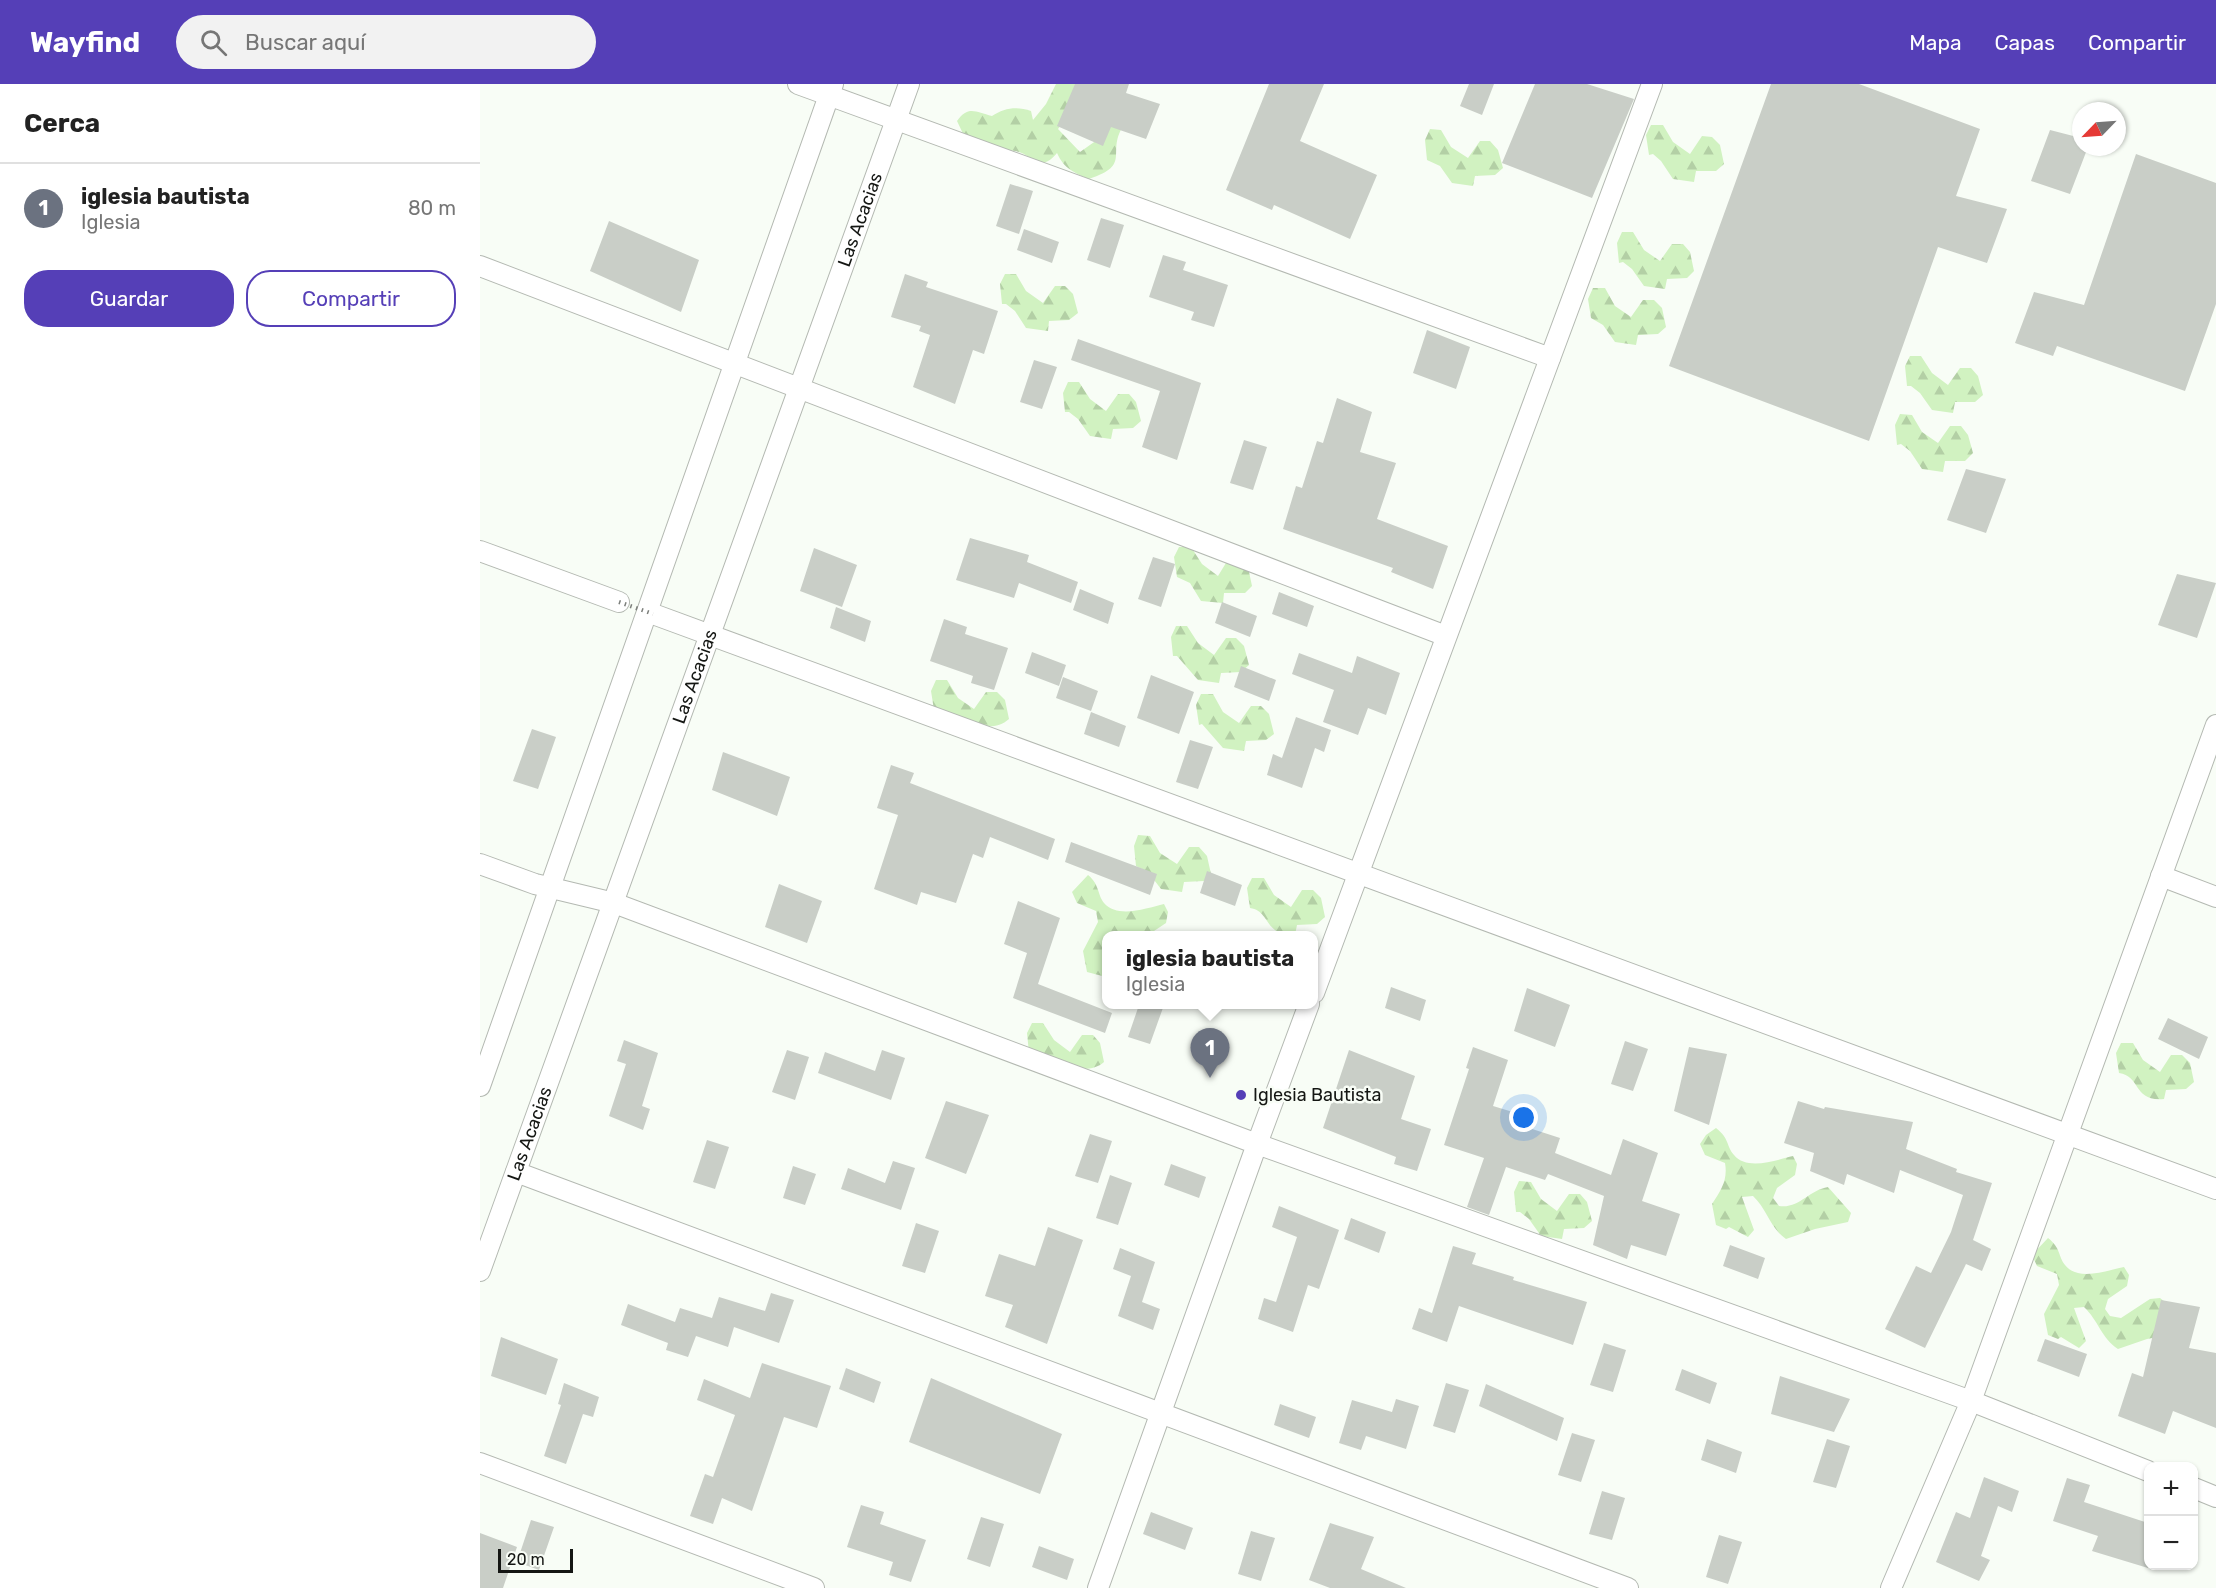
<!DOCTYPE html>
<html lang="es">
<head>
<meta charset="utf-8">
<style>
  :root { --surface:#fff; --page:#f2f2f2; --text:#222; --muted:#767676; --line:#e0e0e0; --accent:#553fb7 }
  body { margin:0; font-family:Rubik,sans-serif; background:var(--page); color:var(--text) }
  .controls { position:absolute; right:18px; bottom:18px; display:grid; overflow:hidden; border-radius:12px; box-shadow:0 2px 4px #0004 }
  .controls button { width:54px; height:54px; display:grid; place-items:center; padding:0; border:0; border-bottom:2px solid var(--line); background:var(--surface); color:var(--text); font:30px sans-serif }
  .compass { position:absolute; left:1592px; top:18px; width:54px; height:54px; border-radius:50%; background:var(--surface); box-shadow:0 2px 4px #0004; rotate:245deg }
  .scale { position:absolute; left:18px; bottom:15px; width:75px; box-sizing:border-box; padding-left:6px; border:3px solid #141613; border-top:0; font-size:16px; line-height:21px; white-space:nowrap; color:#141613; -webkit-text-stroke:4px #f8fdf6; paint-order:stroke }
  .you { position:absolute; left:1044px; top:1034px; width:21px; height:21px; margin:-15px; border:4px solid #fff; border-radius:50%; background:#1a73e8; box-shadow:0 0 0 9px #1a73e833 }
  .badge { display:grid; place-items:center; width:39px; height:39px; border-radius:50%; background:var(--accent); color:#fff; font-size:20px; font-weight:700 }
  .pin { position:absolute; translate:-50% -50px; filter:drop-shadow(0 2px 3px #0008) }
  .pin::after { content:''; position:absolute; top:32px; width:21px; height:18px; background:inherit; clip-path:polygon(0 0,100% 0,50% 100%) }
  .popup { position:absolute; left:622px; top:847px; width:216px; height:78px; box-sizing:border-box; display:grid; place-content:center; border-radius:12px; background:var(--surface); filter:drop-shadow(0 2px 4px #0005); font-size:20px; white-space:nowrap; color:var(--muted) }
  .popup b { font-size:22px; color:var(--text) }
  .popup::after { content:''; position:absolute; left:50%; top:100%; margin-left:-12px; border:12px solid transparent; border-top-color:var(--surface) }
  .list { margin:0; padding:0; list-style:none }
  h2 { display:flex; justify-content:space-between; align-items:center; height:78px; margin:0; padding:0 24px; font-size:26px }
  h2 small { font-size:20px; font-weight:400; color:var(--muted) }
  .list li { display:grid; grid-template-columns:39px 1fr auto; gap:18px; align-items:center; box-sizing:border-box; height:90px; padding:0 24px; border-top:2px solid var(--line) }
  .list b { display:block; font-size:22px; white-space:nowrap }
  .list p { margin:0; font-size:20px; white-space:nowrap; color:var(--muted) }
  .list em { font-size:20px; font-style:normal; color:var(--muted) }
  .actions { display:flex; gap:12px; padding:18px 24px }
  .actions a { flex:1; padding:14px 0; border:2px solid var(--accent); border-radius:24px; text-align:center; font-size:21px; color:var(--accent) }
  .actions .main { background:var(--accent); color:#fff }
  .icon { flex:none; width:33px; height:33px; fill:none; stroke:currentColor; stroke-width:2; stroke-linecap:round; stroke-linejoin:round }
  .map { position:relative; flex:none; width:1736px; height:1504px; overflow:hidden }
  header { display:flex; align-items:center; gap:36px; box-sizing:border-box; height:84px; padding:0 30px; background:var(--accent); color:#fff }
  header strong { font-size:28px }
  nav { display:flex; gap:33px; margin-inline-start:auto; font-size:21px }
  .search { width:420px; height:54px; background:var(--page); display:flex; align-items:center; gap:15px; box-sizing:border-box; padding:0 21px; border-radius:33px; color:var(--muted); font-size:22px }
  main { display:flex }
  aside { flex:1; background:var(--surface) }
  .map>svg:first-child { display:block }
  .forest { fill:url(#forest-firs) }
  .building { fill:#c9cec7 }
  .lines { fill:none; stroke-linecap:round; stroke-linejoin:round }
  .minor-casing { stroke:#b4b9b2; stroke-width:22 }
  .minor { stroke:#fff; stroke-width:20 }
  .path-bridge { stroke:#7c7f7b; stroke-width:4; stroke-dasharray:1.5 4.5; stroke-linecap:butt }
  .poi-dot { fill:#553fb7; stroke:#f8fdf6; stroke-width:2 }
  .labels { text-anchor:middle; stroke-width:5; stroke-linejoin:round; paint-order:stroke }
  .street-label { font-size:18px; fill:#141613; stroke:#f8fdf6 }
  .poi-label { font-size:18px; fill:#141613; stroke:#f8fdf6; text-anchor:start }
</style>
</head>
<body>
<header>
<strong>Wayfind</strong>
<div class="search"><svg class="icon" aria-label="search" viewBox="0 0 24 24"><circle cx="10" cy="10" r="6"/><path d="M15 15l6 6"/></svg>Buscar aquí</div>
<nav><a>Mapa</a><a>Capas</a><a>Compartir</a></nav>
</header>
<main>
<aside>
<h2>Cerca<small></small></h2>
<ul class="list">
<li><span class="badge" style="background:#6b7280">1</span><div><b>iglesia bautista</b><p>Iglesia</p></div><em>80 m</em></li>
</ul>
<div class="actions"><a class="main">Guardar</a><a>Compartir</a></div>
</aside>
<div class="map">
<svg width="1736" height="1504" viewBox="0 0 1736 1504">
  <defs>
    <pattern id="forest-firs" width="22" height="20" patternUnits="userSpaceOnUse" patternTransform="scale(1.5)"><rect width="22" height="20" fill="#d1f2c1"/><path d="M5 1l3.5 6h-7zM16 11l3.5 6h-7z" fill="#b3cfa5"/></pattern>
  </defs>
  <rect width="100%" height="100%" fill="#f8fdf6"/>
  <path class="forest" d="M 576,0 L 600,0 L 590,29 L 578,45 L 600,68 L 617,56 L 622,35 L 645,39 C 624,69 654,80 609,95 C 595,89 584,85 577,69 C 559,91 552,69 535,67 C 529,66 521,67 515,68 L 498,54 L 486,56 L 477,37 C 488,21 496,28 512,32 C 524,24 537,22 551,27 L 553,36 L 566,20 Z
    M 1171,41 L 1183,41 L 1193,58 L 1210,70 L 1222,52 L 1232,53 L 1240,61 L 1244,80 L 1236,87 L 1216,87 L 1214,98 L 1193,95 L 1181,77 L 1173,70 L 1169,71 L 1166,51 Z
    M 950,45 L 961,46 L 971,63 L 988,74 L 1000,57 L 1010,57 L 1018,66 L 1023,84 L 1015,91 L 995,92 L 993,102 L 972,99 L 960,82 L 947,76 L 945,56 Z
    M 1142,148 L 1153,148 L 1164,166 L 1180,177 L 1192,160 L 1203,160 L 1210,168 L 1214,187 L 1207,194 L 1187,195 L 1185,205 L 1164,202 L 1152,185 L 1143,178 L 1139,179 L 1137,159 Z
    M 525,190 L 536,190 L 546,207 L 563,219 L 575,202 L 585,202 L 593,210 L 598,229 L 589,236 L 569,237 L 568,247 L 546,244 L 535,227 L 526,220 L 522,220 L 520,200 Z
    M 1113,204 L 1125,204 L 1135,222 L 1151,233 L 1163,216 L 1174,216 L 1182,224 L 1186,243 L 1178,250 L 1158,251 L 1156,261 L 1135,258 L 1123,241 L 1111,234 L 1108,215 Z
    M 1430,272 L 1441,272 L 1452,289 L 1468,301 L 1480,284 L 1491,284 L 1498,292 L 1503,311 L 1495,318 L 1475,318 L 1473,329 L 1452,326 L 1440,309 L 1431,302 L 1427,302 L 1425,282 Z
    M 588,298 L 599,298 L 610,315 L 626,327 L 638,310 L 649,310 L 656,318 L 661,337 L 653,344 L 633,345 L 631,355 L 610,352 L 598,335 L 589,328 L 585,328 L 583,309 Z
    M 1420,330 L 1432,331 L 1442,348 L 1458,359 L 1470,342 L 1481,342 L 1488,351 L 1493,369 L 1485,377 L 1465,377 L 1463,388 L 1442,385 L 1430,367 L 1421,360 L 1417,361 L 1415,341 Z
    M 699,463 L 711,463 L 722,480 L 738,492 L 749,474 L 768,483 L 772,502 L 765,509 L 744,509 L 743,519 L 721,517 L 710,499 L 697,493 L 694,473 Z
    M 696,542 L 707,542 L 718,559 L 734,571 L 746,554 L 756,554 L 764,562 L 769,581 L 761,588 L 741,589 L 739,599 L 718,596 L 697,572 L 693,572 L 691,553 Z
    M 456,596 L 467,596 L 478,614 L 494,625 L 506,608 L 517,608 L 525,616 L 529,635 C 509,653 476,633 454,626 L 451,607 Z
    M 721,610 L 733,610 L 743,628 L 759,639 L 771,622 L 781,622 L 789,630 L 794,650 L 786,656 L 766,657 L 764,667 L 743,664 L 722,640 L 719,641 L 716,621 Z
    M 658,751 L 670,752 L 680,769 L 697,780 L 709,763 L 719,763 L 727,772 L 731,790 L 724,797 L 704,798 L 702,808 L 681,805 L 668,788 L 656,782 L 654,762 Z
    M 608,791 C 620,801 617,810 624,819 C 638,835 667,824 684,820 L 688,828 L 686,839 L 668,851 L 626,852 L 626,893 L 607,888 L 603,867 L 618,838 L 616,827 L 597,819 L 592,808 Z
    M 772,794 L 784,794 L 794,811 L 811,823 L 822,806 L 833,806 L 841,814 L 845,833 L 837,840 L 817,841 L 815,851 C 784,853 791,827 770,824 L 767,804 Z
    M 552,939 L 563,939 L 574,956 L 590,968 L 602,951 L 613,951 L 620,959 L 624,978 C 605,995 572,976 549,969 L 547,949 Z
    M 1641,959 L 1653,959 L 1663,976 L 1680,988 L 1691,971 L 1702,971 L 1710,979 L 1714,998 L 1706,1005 L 1686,1006 L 1684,1015 C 1653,1018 1661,992 1639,989 L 1636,969 Z
    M 1236,1044 C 1250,1055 1246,1062 1254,1071 C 1267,1087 1296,1076 1313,1072 L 1317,1080 L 1315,1091 L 1297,1104 L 1293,1114 L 1299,1122 C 1319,1125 1329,1106 1348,1103 L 1371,1129 L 1368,1138 L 1335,1145 L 1306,1155 C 1290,1144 1287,1125 1273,1112 L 1262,1113 L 1274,1146 L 1268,1153 L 1249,1143 L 1246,1145 L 1236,1141 L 1232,1120 C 1241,1106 1248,1096 1245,1079 L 1225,1071 L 1220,1060 L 1226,1051 Z
    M 1039,1097 L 1051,1098 L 1061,1115 L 1077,1127 L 1089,1110 L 1100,1110 L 1107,1118 L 1112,1137 L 1104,1144 L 1084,1145 L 1082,1155 L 1061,1152 L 1049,1135 L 1040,1128 L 1036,1128 L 1034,1108 Z
    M 1568,1154 C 1581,1164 1578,1172 1585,1181 C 1598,1198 1628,1186 1644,1183 L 1649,1191 L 1647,1202 L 1628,1215 L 1625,1225 L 1630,1232 L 1641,1234 L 1670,1215 L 1680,1214 L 1690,1222 L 1699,1249 L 1667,1255 L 1638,1265 C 1622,1255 1618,1236 1604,1223 L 1594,1224 L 1606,1257 L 1599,1264 L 1581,1253 L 1578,1255 L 1568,1251 L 1564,1230 L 1579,1201 L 1577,1190 L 1557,1182 L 1552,1171 Z"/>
  <path class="building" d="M 595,0 L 649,0 L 646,9 L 680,20 L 666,55 L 631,43 L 623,62 L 577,42 Z
    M 789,0 L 844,0 L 820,57 L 897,91 L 870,155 L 794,121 L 792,126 L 746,106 Z
    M 989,0 L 1014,0 L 1002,31 L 980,22 Z
    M 1055,0 L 1107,0 L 1154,15 L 1112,114 L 1022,79 Z
    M 1291,0 L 1379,0 L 1500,45 L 1476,112 L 1527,125 L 1507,179 L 1458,163 L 1389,357 L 1189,282 Z
    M 1570,46 L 1601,54 L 1601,63 L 1608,63 L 1590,110 L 1551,97 Z
    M 1656,70 L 1736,99 L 1736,220 L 1705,307 L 1577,262 L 1573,272 L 1535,259 L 1554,208 L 1604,221 Z
    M 530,100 L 553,107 L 539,150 L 516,142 Z
    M 621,134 L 644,141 L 630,184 L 607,176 Z
    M 129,137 L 219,176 L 201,228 L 110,187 Z
    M 544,145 L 579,158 L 572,179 L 537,166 Z
    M 683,171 L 706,178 L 703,186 L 748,201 L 734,243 L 711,236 L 714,228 L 669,213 Z
    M 425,190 L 448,198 L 446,203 L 518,227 L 504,270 L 493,266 L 475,320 L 433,303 L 450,251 L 439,247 L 441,242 L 411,233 Z
    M 947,246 L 990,263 L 976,305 L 933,289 Z
    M 598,255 L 721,299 L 697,376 L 662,363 L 680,307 L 591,276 Z
    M 554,276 L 577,283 L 562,325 L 540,318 Z
    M 857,314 L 892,328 L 880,368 L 916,379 L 897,435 L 968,462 L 953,505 L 911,488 L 913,484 L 803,445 L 816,402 L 822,404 L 837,357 L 843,359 Z
    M 764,356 L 787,363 L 773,406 L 750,399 Z
    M 1486,385 L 1526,395 L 1506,449 L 1467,436 Z
    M 490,454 L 549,471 L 547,478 L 598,498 L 591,519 L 539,499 L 534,514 L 476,496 Z
    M 334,464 L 377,481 L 362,523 L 320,507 Z
    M 673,473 L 695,480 L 681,523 L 658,515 Z
    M 1697,490 L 1736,499 L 1717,554 L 1678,541 Z
    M 600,505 L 634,519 L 628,540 L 593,526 Z
    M 799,508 L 834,522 L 827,543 L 792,530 Z
    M 742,518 L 777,532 L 770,553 L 735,539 Z
    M 356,523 L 391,537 L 385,558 L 350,544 Z
    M 464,535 L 487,543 L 485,550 L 528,564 L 514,606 L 491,599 L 493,592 L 450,577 Z
    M 552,568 L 586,581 L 579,602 L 545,589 Z
    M 819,569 L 872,589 L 877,572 L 920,589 L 906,631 L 888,624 L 878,651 L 843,638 L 854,606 L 812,590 Z
    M 761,582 L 796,596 L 789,617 L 754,603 Z
    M 671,591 L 714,608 L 699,650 L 657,634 Z
    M 583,593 L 618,607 L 611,627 L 576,614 Z
    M 611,628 L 646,642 L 639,663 L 604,650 Z
    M 816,633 L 851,646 L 844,668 L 835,664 L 822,704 L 787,691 L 793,670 L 802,674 Z
    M 52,645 L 76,653 L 58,705 L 33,697 Z
    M 710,656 L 733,663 L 718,705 L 696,698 Z
    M 243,668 L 310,693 L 297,732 L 232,706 Z
    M 411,681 L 434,689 L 430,699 L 575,755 L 568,776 L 510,753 L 503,774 L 493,770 L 476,819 L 441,808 L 437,821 L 394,805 L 418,731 L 397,724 Z
    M 591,758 L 677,790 L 670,811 L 585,778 Z
    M 727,787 L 762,801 L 755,822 L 720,809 Z
    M 299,800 L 342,817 L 327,859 L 285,843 Z
    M 538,817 L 580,834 L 558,900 L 632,929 L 625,949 L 533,914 L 547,869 L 524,860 Z
    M 911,903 L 946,916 L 940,937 L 905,924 Z
    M 1047,904 L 1090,921 L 1075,963 L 1034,947 Z
    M 659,921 L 684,921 L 670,960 L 648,953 Z
    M 1688,934 L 1728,953 L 1719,975 L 1678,955 Z
    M 144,956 L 178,969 L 162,1022 L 170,1025 L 163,1046 L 129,1032 L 146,980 L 137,977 Z
    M 1145,957 L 1168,965 L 1153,1007 L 1131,1000 Z
    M 993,963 L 1028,976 L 1013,1022 L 1049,1033 L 1046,1043 L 1080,1054 L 1075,1069 L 1131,1091 L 1143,1055 L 1178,1069 L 1162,1117 L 1200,1130 L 1186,1172 L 1151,1161 L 1147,1175 L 1113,1161 L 1124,1112 L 1068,1090 L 1065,1096 L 1026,1083 L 1009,1131 L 987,1123 L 1004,1074 L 964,1061 L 989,985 L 986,984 Z
    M 1209,963 L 1247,970 L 1229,1041 L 1194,1027 Z
    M 307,966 L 329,973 L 315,1016 L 292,1008 Z
    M 402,966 L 425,974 L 411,1016 L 338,989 L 345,968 L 395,987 Z
    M 869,966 L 935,992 L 921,1035 L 951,1045 L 937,1087 L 914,1080 L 916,1073 L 843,1044 Z
    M 466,1017 L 509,1031 L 486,1090 L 445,1074 Z
    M 1318,1017 L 1344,1025 L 1345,1023 L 1433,1038 L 1426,1065 L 1477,1085 L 1476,1088 L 1512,1099 L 1493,1156 L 1511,1165 L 1502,1187 L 1486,1180 L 1445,1264 L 1405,1245 L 1436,1182 L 1451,1189 L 1471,1148 L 1483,1111 L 1420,1086 L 1414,1109 L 1367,1090 L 1364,1101 L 1330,1087 L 1334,1069 L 1304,1059 Z
    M 610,1050 L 632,1057 L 618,1099 L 595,1092 Z
    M 227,1056 L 249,1063 L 235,1105 L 213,1098 Z
    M 413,1077 L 435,1084 L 421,1126 L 361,1105 L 368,1084 L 405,1099 Z
    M 691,1080 L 726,1093 L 719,1114 L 684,1101 Z
    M 313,1082 L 336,1090 L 325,1121 L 303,1114 Z
    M 630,1091 L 652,1099 L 638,1141 L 616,1134 Z
    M 799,1122 L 859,1146 L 839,1205 L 828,1201 L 813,1248 L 778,1235 L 784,1214 L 796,1218 L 817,1153 L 792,1143 Z
    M 871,1134 L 906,1148 L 899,1169 L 864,1155 Z
    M 436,1139 L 459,1147 L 445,1189 L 422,1182 Z
    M 568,1143 L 603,1156 L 567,1260 L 525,1243 L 533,1221 L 505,1212 L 519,1170 L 555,1182 Z
    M 1250,1161 L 1285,1174 L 1278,1195 L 1243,1182 Z
    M 973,1162 L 996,1169 L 992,1180 L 1034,1193 L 1033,1196 L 1107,1218 L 1093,1261 L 979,1222 L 967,1258 L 932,1245 L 939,1224 L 952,1229 Z
    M 640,1164 L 675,1178 L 662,1218 L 680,1225 L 673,1246 L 638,1232 L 651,1192 L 633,1185 Z
    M 291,1209 L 314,1216 L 299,1259 L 254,1243 L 248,1263 L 216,1252 L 208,1273 L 186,1266 L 188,1259 L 141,1241 L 148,1220 L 195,1238 L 200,1224 L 232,1234 L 239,1213 L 285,1227 Z
    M 1681,1216 L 1720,1223 L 1709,1264 L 1736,1269 L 1736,1344 L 1693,1327 L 1685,1350 L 1638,1332 L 1652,1289 L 1663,1293 Z
    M 21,1253 L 78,1275 L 66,1311 L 11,1292 Z
    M 1565,1255 L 1607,1270 L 1599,1293 L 1557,1277 Z
    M 1124,1259 L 1146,1266 L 1133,1308 L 1110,1301 Z
    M 282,1279 L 351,1302 L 337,1344 L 304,1333 L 272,1427 L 242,1414 L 233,1440 L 210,1432 L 225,1390 L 233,1393 L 255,1331 L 217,1316 L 224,1295 L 270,1314 Z
    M 366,1284 L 401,1298 L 394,1319 L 359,1305 Z
    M 1202,1285 L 1237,1299 L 1230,1320 L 1195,1306 Z
    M 1300,1292 L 1370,1315 L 1354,1348 L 1291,1330 Z
    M 451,1294 L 582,1350 L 560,1410 L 429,1358 Z
    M 84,1299 L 119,1313 L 113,1333 L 103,1330 L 86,1380 L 64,1372 L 81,1321 L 78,1320 Z
    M 966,1299 L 989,1306 L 975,1349 L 953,1342 Z
    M 1006,1300 L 1084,1334 L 1077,1357 L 999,1322 Z
    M 916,1315 L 939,1322 L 926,1365 L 886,1352 L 881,1366 L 859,1359 L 872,1316 L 912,1328 Z
    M 800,1320 L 836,1333 L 829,1354 L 794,1341 Z
    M 1092,1349 L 1115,1356 L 1101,1398 L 1078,1391 Z
    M 1227,1355 L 1262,1368 L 1256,1389 L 1221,1376 Z
    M 1347,1355 L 1370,1362 L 1356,1404 L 1333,1398 Z
    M 1504,1393 L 1539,1407 L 1532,1428 L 1518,1422 L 1501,1472 L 1510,1476 L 1499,1497 L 1456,1478 L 1476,1428 L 1490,1434 Z
    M 1587,1394 L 1610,1401 L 1604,1418 L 1668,1439 L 1668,1484 L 1612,1467 L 1618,1452 L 1573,1437 Z
    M 1122,1407 L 1145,1414 L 1132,1456 L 1109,1450 Z
    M 381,1421 L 404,1428 L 400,1440 L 446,1456 L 431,1498 L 409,1491 L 413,1478 L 367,1463 Z
    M 671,1428 L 713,1444 L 705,1466 L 663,1450 Z
    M 501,1433 L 524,1440 L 510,1483 L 487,1475 Z
    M 51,1436 L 74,1443 L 59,1486 L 37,1478 Z
    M 850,1439 L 894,1453 L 881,1485 L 926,1504 L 850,1504 L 829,1496 Z
    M 771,1447 L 795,1454 L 781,1497 L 758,1490 Z
    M 0,1449 L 37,1463 L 23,1504 L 0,1504 Z
    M 1239,1451 L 1262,1458 L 1248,1500 L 1226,1493 Z
    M 559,1462 L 594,1475 L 587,1496 L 552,1483 Z"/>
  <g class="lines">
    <defs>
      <g id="minor">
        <path d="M 318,0 L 1070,274"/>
        <path d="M 0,182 L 966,552"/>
        <path d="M 0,467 L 139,518"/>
        <path d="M 173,530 L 1736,1105"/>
        <path d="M 0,780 L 55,800 L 134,819 L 777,1060 L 618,1504"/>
        <path d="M 1681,792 L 1736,813"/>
        <path d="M 834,909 L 1172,0"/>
        <path d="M 829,920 L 777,1060 L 1491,1317 L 1411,1504"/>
        <path d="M 0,1002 L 353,0"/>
        <path d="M 36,1088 L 1148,1504"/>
        <path id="s1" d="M 0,1187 L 429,0"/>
        <path d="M 0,1379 L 334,1504"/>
        <path d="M 1668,1387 L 1491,1317 L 1736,641"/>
        <path d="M 1714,1404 L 1736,1413"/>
      </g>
    </defs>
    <use href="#minor" class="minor-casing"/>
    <use href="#minor" class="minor"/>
    <path class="path-bridge" d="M 139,518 L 173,530"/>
  </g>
  <circle class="poi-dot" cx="761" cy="1011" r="6"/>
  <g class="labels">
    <g class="street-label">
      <text dy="6" stroke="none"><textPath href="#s1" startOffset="1118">Las Acacias</textPath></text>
      <text dy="6" stroke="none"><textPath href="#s1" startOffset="632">Las Acacias</textPath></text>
      <text dy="6" stroke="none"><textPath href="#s1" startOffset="146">Las Acacias</textPath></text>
    </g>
    <g class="poi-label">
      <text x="773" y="1017">Iglesia Bautista</text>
    </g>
  </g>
</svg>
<div class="controls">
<button>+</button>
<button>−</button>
</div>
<svg class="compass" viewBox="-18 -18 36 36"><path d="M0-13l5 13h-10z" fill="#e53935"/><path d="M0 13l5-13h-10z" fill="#767676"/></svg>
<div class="scale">20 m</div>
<div class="you"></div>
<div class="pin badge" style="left:730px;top:994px;background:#6b7280">1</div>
<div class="popup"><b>iglesia bautista</b>Iglesia</div>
</div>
</main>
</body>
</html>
